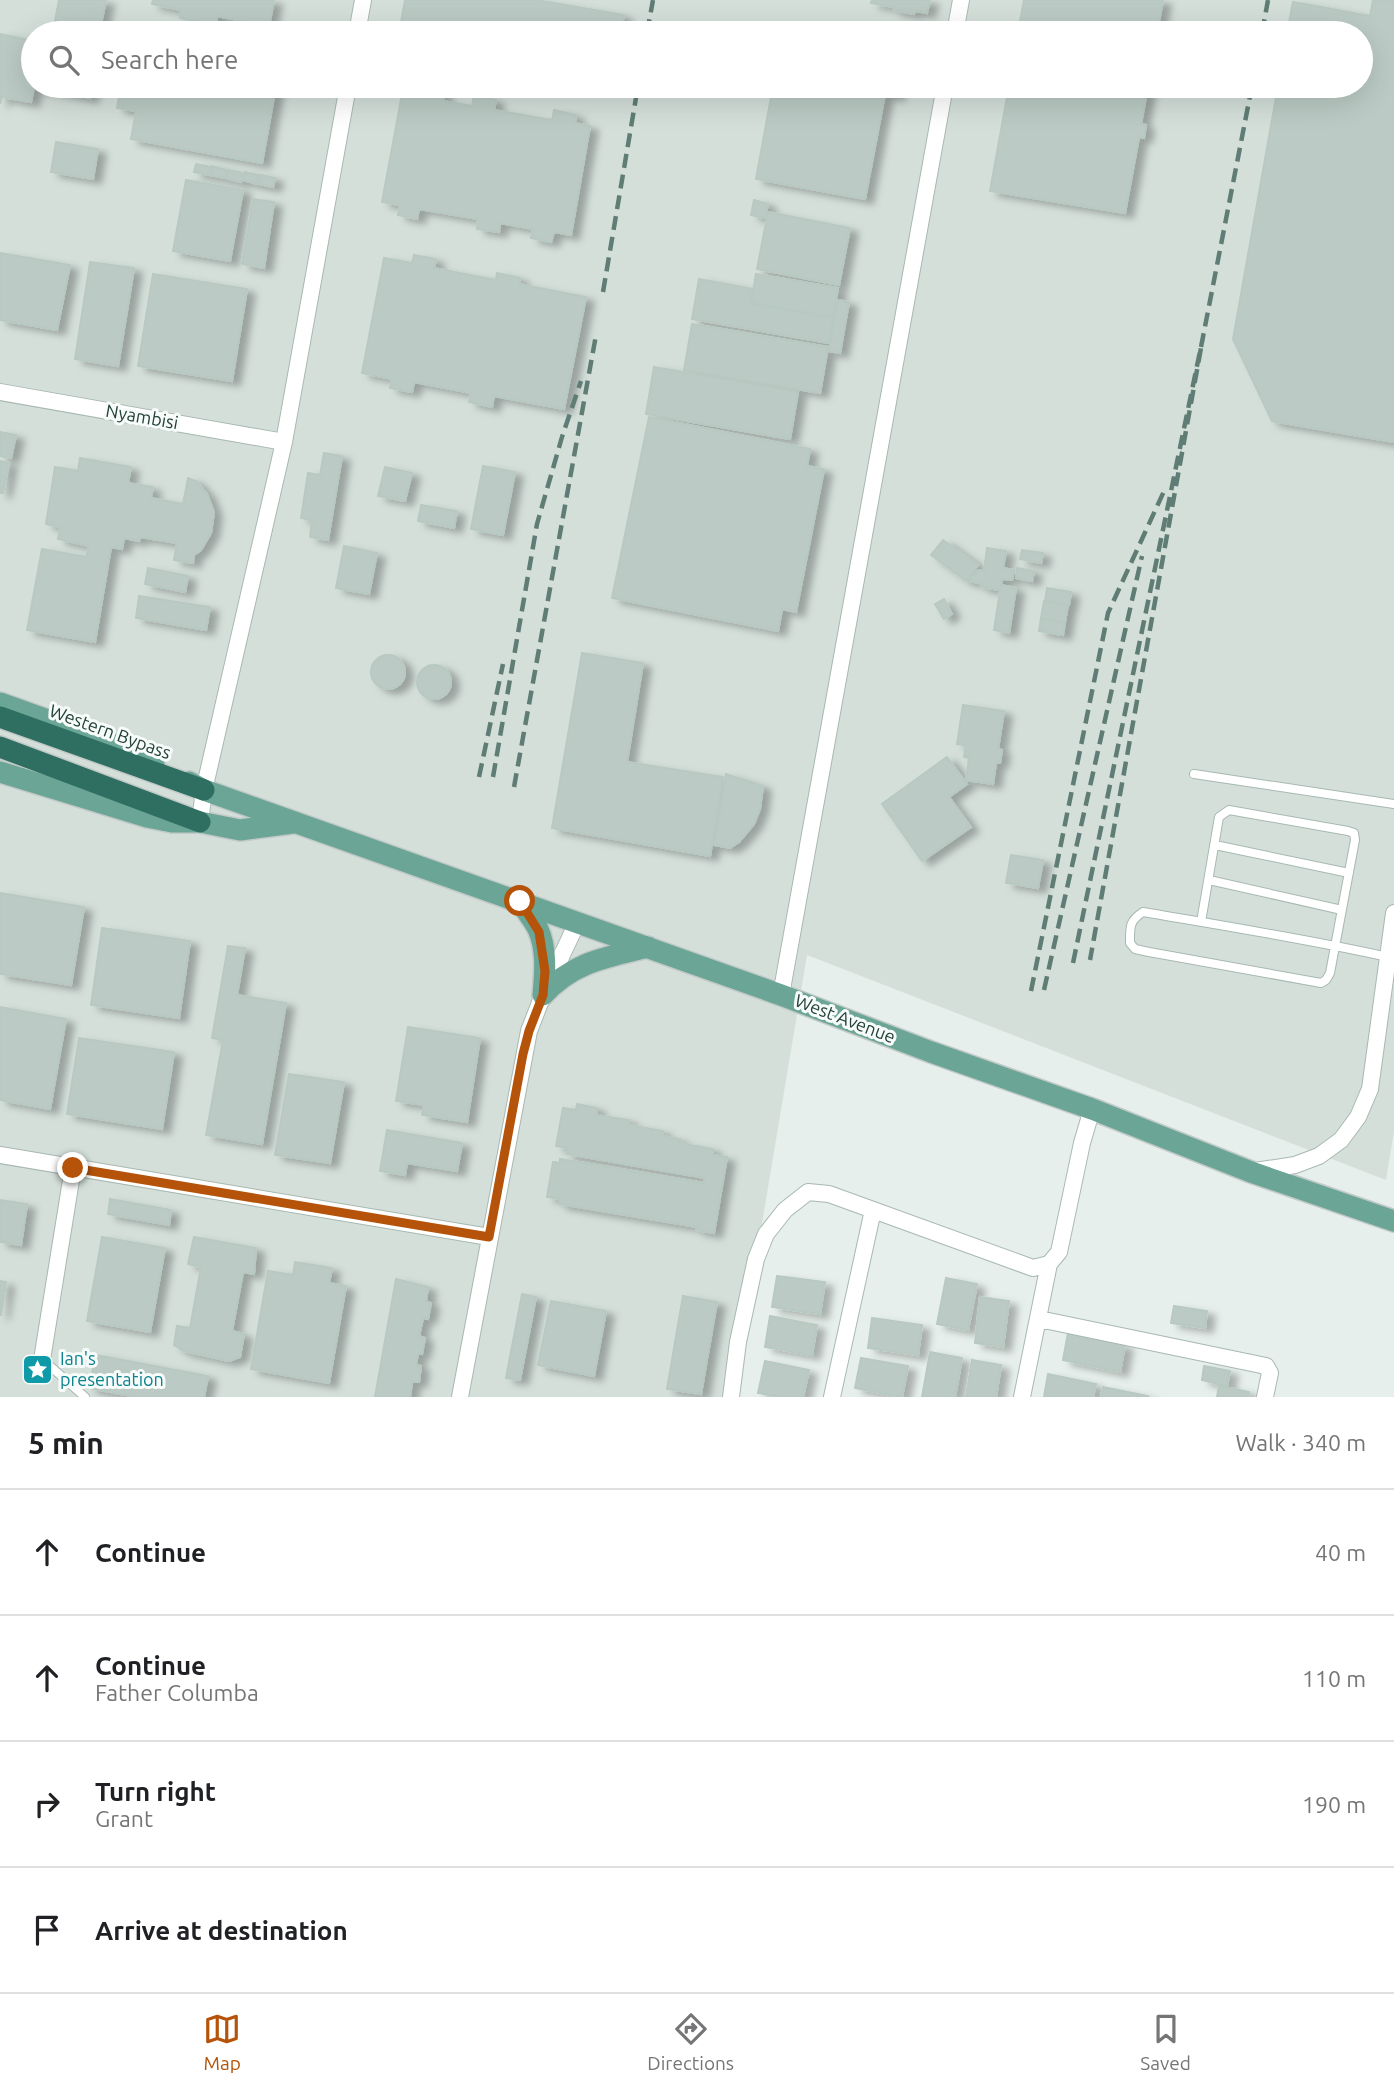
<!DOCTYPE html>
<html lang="en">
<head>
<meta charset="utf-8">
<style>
  :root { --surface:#fff; --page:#f2f2f2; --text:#202124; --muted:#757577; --line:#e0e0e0; --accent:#b45309 }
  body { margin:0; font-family:Ubuntu,sans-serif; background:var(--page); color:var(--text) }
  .stop { position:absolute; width:21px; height:21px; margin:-16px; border:5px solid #b45309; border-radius:50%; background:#fff }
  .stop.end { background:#b45309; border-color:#fff; box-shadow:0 2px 7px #0008 }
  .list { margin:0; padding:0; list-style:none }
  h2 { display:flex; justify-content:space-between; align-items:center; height:91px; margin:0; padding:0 28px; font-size:30px }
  h2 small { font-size:23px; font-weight:400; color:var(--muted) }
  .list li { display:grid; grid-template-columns:46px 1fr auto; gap:21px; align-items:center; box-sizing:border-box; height:126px; padding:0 28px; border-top:2px solid var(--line) }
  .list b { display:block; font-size:26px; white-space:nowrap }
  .list p { margin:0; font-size:23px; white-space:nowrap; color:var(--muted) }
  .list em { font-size:23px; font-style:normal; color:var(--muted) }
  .icon { flex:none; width:38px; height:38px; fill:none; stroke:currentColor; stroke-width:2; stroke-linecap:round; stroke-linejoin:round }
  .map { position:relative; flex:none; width:1394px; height:1397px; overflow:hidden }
  .search { position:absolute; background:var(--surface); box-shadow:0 7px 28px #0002; left:21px; right:21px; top:21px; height:77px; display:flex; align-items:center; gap:18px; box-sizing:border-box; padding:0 24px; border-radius:38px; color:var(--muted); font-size:26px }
  .sheet { height:595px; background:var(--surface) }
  nav { display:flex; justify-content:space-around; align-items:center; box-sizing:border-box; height:98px; border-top:2px solid var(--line); background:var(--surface); font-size:19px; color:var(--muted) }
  nav a { display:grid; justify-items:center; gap:4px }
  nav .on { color:var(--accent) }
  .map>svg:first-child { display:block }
  .built { fill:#d4dfda; fill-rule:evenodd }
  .building { fill:#bbcac4; stroke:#b8c9c2; stroke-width:2; filter:url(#shadow) }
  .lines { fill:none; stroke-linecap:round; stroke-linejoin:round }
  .lane-casing { stroke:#a8b8b2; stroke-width:10 }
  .street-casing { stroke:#a8b8b2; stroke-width:18 }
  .primary-casing { stroke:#c2cac8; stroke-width:24 }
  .highway-casing { stroke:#c2cac8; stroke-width:24 }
  .lane { stroke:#fff; stroke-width:8 }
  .street { stroke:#fff; stroke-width:16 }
  .primary { stroke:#6aa596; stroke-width:21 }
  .highway { stroke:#2f6f62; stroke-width:21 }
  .rail { stroke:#5f7d75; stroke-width:4.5; stroke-dasharray:14 7; stroke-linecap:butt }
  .route { stroke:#b45309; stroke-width:9 }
  .labels { text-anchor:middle; stroke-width:6; stroke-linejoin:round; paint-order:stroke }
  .street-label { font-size:18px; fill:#24423a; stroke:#f7fbf9 }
  .culture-label { font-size:18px; fill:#0d838f; stroke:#f7fbf9; text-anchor:start }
</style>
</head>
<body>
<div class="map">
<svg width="1394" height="1397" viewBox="0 0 1394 1397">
  <defs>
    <filter id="shadow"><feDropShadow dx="8" dy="4.5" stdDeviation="3.5" flood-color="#0004"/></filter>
  </defs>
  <rect width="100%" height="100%" fill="#e6efeb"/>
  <path class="built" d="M 0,0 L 1394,0 L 1394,1131 L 1386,1180 L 807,955 L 756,1259 L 730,1397 L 0,1397 ZM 33,33 L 1361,33 L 1361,86 L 33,86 Z"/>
  <path class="building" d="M 59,0 L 106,0 L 100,29 L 55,21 Z
    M 153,0 L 274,0 L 269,26 L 217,16 L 216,25 L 180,18 L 181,10 L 152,4 Z
    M 405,0 L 536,0 L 624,15 L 620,33 L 399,33 Z
    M 872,0 L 930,0 L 927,13 L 915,11 L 914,14 L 893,10 L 893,7 L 871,3 Z
    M 1024,0 L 1163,0 L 1157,33 L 1015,33 L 1015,31 L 1018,32 Z
    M 1373,0 L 1394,0 L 1394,442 L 1272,421 L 1233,339 L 1278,86 L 1361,86 L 1361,33 L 1287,33 L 1293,2 L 1370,16 Z
    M 0,34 L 33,41 L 33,86 L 92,86 L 90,98 L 34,87 L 31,102 L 2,97 L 0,104 Z
    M 121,86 L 276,86 L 262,163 L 131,139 L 136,111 L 117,108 Z
    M 773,86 L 898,86 L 896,96 L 885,94 L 865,199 L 756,179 Z
    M 1009,86 L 1148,86 L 1141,124 L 1146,125 L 1144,138 L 1139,137 L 1125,213 L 990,191 Z
    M 421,88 L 444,92 L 443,101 L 472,106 L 474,95 L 496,100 L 494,110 L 552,120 L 554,110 L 576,115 L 575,123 L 590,126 L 571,235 L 554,232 L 551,242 L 531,238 L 533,229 L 500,223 L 499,232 L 477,229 L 478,219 L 419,209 L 417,219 L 398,215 L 400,205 L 382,202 L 402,94 L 419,97 Z
    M 56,142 L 98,149 L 93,179 L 51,172 Z
    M 196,164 L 211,167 L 209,175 L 194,172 Z
    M 212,166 L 227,170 L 225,178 L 210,175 Z
    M 228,170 L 243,173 L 241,182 L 226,178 Z
    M 245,172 L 259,175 L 257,184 L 243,180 Z
    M 261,175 L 275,178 L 273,187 L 259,184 Z
    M 186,180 L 243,190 L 230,261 L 173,251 Z
    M 253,199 L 274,202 L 264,268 L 242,264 Z
    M 754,200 L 768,204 L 765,218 L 751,215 Z
    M 768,212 L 850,228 L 839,285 L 757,269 Z
    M 0,253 L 70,265 L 57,330 L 0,320 Z
    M 414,255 L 436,259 L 434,268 L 496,280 L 497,273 L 520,278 L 519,284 L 586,297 L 564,409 L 494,396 L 492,407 L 469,402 L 471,393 L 414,382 L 412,392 L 390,388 L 392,379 L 362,373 L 384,258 L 412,263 Z
    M 90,262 L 134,268 L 118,366 L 75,359 Z
    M 153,274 L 247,289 L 232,381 L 138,366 Z
    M 756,274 L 838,288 L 833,317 L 751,303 Z
    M 699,279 L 753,289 L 750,304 L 833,318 L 829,343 L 692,319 Z
    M 838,300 L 849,302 L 840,353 L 829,351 Z
    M 692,324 L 828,347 L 820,393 L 684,370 Z
    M 654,367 L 798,392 L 790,439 L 646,414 Z
    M 649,417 L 810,449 L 807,466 L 824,469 L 796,612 L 782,609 L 778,631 L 612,598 Z
    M 0,432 L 16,435 L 11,458 L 0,456 Z
    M 324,453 L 342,456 L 328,540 L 310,537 L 312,520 L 301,518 L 308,473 L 320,475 Z
    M 80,458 L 131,467 L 128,483 L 153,487 L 151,498 L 183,504 L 188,478 L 196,481 L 207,494 L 214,512 L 211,533 L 201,550 L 194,555 L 193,563 L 174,560 L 177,543 L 140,537 L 139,541 L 124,538 L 122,549 L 111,547 L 95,642 L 27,630 L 42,549 L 86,557 L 89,546 L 58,539 L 60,527 L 46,524 L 55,467 L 78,471 Z
    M 0,461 L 9,463 L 3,493 L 0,493 Z
    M 483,466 L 515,472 L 503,535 L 471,529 Z
    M 385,467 L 412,473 L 405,501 L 378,496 Z
    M 421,505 L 457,511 L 454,528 L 418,521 Z
    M 943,540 L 978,565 L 967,581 L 931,555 Z
    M 344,546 L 377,553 L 369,594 L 336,588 Z
    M 987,548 L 1006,551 L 1003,568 L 1014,570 L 1012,580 L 1002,579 L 1000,590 L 981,587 L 982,584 L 969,581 L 978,570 L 984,571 Z
    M 1022,550 L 1043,553 L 1041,563 L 1020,559 Z
    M 148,568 L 188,576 L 185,592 L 145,584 Z
    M 1017,568 L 1034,571 L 1032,581 L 1016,578 Z
    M 1001,585 L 1016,588 L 1009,633 L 994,630 Z
    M 1047,588 L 1071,592 L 1069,605 L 1045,601 Z
    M 139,596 L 210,607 L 206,630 L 136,618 Z
    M 944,599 L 952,614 L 944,619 L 935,604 Z
    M 1044,601 L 1068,605 L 1065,622 L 1041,618 Z
    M 1041,618 L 1065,623 L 1063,635 L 1039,631 Z
    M 582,653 L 643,663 L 627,762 L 723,777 L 710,856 L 552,828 Z
    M371 672a17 17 0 1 1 34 0a17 17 0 1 1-34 0Z
    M417 682a17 17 0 1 1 34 0a17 17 0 1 1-34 0Z
    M 963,705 L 1004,711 L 998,749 L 1002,750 L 1000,763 L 996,763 L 993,784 L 966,780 L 969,758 L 964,757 L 966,745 L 957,744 Z
    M 947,757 L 967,784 L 949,797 L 971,827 L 922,861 L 882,804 Z
    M 726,774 L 763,786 L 760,809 L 754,824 L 739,842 L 730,848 L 714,845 Z
    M 1011,855 L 1043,860 L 1038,888 L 1006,883 Z
    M 0,893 L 84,907 L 71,985 L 0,974 Z
    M 102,928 L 190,941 L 179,1018 L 91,1005 Z
    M 228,946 L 245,948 L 237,995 L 286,1003 L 262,1144 L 206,1135 L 223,1040 L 212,1038 Z
    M 0,1007 L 66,1019 L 50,1109 L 0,1100 Z
    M 408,1027 L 480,1038 L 467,1122 L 422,1115 L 424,1105 L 396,1101 Z
    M 79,1038 L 174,1052 L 162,1129 L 67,1114 Z
    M 289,1074 L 344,1082 L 330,1163 L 275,1155 Z
    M 577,1104 L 597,1108 L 596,1115 L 629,1120 L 629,1125 L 663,1131 L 662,1136 L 680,1139 L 679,1143 L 713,1149 L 712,1155 L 727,1157 L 714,1233 L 696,1230 L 697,1227 L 559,1204 L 560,1199 L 547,1197 L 553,1162 L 560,1163 L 560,1159 L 704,1183 L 705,1178 L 567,1154 L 568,1148 L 556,1146 L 563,1108 L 576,1110 Z
    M 387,1130 L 462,1143 L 457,1171 L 407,1163 L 405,1175 L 380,1171 Z
    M 110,1199 L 171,1210 L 169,1225 L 108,1214 Z
    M 0,1200 L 27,1204 L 21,1245 L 0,1242 Z
    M 102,1237 L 165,1248 L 150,1332 L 87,1321 Z
    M 194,1237 L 256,1248 L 254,1274 L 243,1272 L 232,1331 L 244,1334 L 240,1357 L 229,1361 L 184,1351 L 174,1345 L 177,1326 L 190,1328 L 201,1267 L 188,1264 Z
    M 295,1262 L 332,1268 L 329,1283 L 346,1286 L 329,1383 L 251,1369 L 268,1271 L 293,1275 Z
    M 777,1276 L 825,1282 L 820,1314 L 772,1307 Z
    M 946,1278 L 977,1284 L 968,1330 L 937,1324 Z
    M 396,1279 L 428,1287 L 426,1302 L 431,1303 L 428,1319 L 423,1318 L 419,1336 L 425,1338 L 422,1354 L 418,1353 L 416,1365 L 421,1366 L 419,1382 L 412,1382 L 410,1397 L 375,1397 Z
    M 0,1281 L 6,1282 L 1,1315 L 0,1315 Z
    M 522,1294 L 536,1297 L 520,1380 L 506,1378 Z
    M 683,1296 L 717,1302 L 701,1394 L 667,1389 Z
    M 980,1297 L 1009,1301 L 1003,1347 L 975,1343 Z
    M 551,1301 L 606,1311 L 594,1376 L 538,1365 Z
    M 1174,1306 L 1207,1311 L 1205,1328 L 1171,1323 Z
    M 770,1316 L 817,1325 L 812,1355 L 765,1347 Z
    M 872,1318 L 922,1325 L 918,1355 L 868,1348 Z
    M 1068,1333 L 1125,1345 L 1120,1372 L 1063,1360 Z
    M 930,1352 L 962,1358 L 955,1397 L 922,1397 Z
    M 96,1355 L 208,1376 L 204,1397 L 136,1397 L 89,1388 Z
    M 861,1358 L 908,1366 L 902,1397 L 855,1388 Z
    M 972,1360 L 1001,1365 L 996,1397 L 966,1397 Z
    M 765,1361 L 809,1370 L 803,1397 L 780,1397 L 758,1393 Z
    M 1204,1366 L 1230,1371 L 1227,1386 L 1202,1380 Z
    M 1048,1374 L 1096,1384 L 1093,1397 L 1044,1397 Z
    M 1219,1386 L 1249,1392 L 1248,1397 L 1217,1397 Z
    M 1103,1387 L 1148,1396 L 1148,1397 L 1101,1397 Z"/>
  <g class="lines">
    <defs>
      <path id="lane" d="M 1194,774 L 1394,804
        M 1215,845 L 1349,873
        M 1209,880 L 1342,910
        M 1201,922 L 1219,817 L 1229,810 L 1348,831 L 1354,833 L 1355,840 L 1330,973 L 1326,980 L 1321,983 L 1149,952 L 1135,949 L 1130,943 C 1130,927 1129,921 1143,912 C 1225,926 1307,939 1388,957
        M 42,1359 L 85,1397"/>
      <path id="street" d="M 357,33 L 363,0
        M 955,33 L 961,0
        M 0,392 L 284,442
        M 200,822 L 204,790 L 284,442 L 348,86
        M 781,995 L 945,86
        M 0,1155 L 489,1237
        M 1255,1171 L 1295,1165 L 1319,1156 L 1341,1140 L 1358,1117 L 1370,1089 L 1394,913
        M 1039,1319 L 1266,1366 L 1270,1373 L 1265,1397
        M 40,1372 L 73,1168
        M 460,1397 L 529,1031 L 543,995 L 577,923
        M 731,1397 L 738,1342 L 756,1259 L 766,1234 L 785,1210 L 808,1192 L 829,1194 L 1033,1268 L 1049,1264
        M 832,1397 L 873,1210
        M 1022,1397 L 1049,1264 L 1059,1252 L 1082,1143 L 1092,1109"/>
      <path id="primary" d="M 0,703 L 109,742 L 154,765
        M 0,772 L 147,817 L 172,822 L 200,822 L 240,830 L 293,823
        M 189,782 L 204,790 L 781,995 L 931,1052 L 1092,1109 L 1251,1172 L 1394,1221
        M 520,901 C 525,910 533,919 538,929 C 547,949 545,973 543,995
        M 543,995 C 573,962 607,957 648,947"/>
      <path id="highway" d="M 0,717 L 204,790
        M 0,747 L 200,822"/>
    </defs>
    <use href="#lane" class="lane-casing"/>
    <use href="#street" class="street-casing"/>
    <use href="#primary" class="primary-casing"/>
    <use href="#highway" class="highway-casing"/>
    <use href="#lane" class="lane"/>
    <use href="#street" class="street"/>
    <use href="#primary" class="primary"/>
    <use href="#highway" class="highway"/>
    <path class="rail" d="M 647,33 L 653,0
      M 1262,33 L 1268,0
      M 603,292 L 638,86
      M 1201,347 L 1252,86
      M 479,777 L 503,664
      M 493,777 L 537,524 L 562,437 L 581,381
      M 514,787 L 596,335
      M 1073,963 L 1203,337 L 1090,960
      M 1044,990 L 1142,556
      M 1031,991 L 1108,613 L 1165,489"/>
  </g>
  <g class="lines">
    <path class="route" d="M 73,1168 L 489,1237 L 523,1054 L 529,1031 L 543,995 L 545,971 L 539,932 L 520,901"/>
  </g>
  <defs>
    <symbol id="sight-square" viewBox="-11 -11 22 22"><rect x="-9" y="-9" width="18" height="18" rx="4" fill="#0f9aa8" stroke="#f7fbf9"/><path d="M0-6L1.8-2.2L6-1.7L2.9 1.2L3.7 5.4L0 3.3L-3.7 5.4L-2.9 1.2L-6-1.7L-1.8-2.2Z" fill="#fff"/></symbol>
  </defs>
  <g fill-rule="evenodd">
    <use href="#sight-square" x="20" y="1352" width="35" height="35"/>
  </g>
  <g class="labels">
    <g class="street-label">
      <text transform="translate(142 417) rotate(10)" y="6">Nyambisi</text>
      <text transform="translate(110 732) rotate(20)" y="6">Western Bypass</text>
      <text transform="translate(845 1019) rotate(21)" y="6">West Avenue</text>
    </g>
    <g class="culture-label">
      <text x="60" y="1365">Ian's<tspan x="60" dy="21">presentation</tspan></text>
    </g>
  </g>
</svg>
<div class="stop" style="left:520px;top:901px"></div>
<div class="stop end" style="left:73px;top:1168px"></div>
<div class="search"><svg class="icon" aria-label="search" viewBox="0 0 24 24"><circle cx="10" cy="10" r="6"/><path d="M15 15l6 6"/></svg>Search here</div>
</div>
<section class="sheet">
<h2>5 min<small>Walk · 340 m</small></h2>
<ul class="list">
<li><svg class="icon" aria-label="ahead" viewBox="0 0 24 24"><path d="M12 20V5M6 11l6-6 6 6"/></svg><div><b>Continue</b></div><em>40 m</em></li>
<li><svg class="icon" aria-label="ahead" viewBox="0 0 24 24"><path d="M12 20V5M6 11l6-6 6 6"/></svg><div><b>Continue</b><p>Father Columba</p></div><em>110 m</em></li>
<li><svg class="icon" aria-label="right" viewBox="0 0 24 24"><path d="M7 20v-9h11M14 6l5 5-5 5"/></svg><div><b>Turn right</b><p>Grant</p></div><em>190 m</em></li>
<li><svg class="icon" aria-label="arrive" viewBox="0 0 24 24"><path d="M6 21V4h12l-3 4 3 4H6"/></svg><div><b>Arrive at destination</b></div></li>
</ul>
</section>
<nav>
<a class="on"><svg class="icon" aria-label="map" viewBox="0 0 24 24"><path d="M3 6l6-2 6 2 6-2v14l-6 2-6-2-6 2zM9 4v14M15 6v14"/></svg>Map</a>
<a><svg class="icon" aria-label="directions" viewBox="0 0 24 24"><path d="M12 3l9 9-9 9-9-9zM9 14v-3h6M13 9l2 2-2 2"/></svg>Directions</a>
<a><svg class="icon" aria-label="saved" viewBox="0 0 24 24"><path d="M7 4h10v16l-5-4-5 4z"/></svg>Saved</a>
</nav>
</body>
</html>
